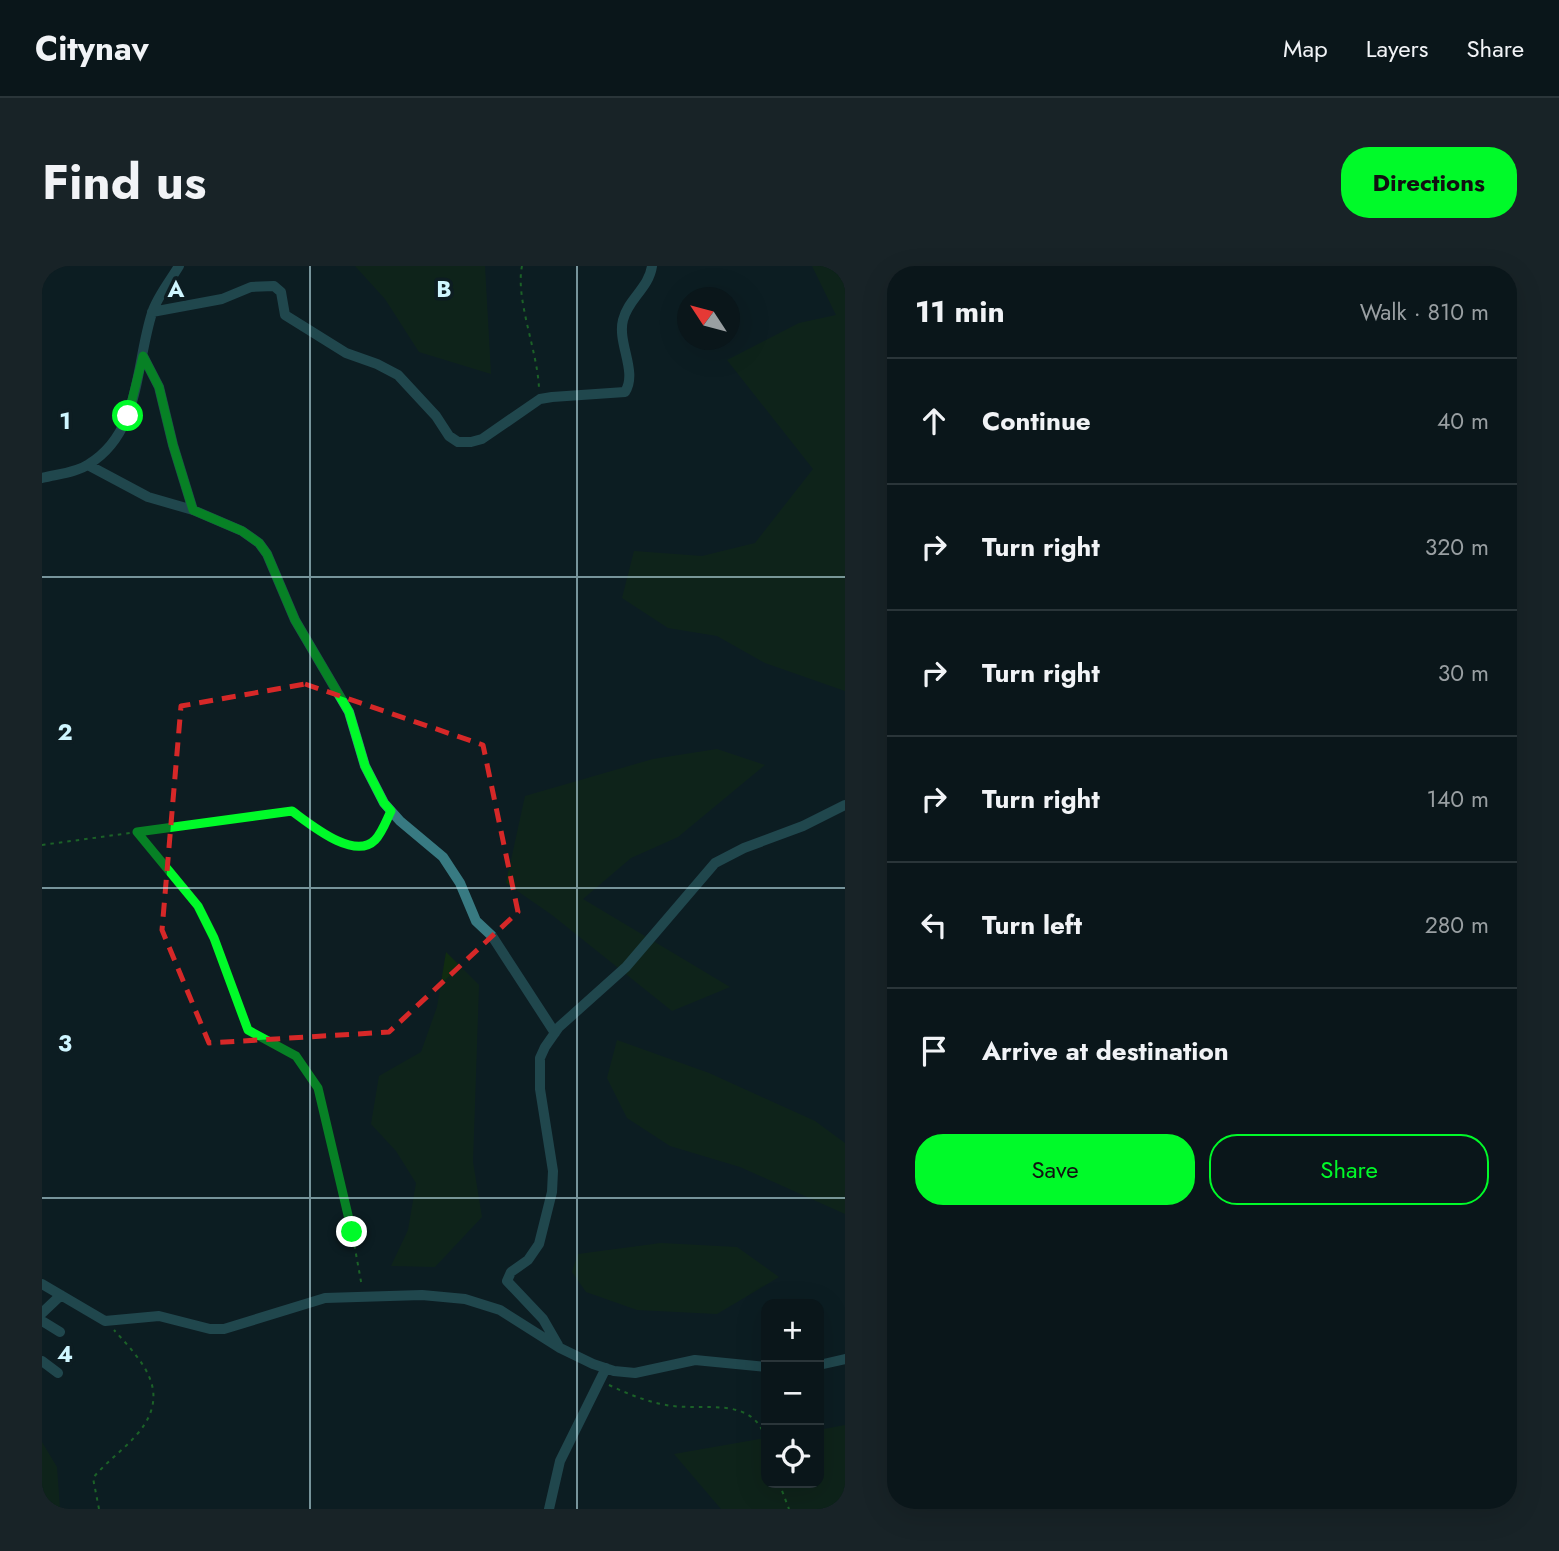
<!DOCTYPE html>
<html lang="en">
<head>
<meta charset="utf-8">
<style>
  :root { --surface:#0a161a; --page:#182327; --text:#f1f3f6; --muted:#999fa2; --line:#2a3539; --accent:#00fa29 }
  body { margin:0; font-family:Jost,sans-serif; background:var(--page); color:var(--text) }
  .controls { position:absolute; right:21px; bottom:21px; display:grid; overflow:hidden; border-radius:14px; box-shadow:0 7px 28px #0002 }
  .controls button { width:63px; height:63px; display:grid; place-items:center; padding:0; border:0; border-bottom:2px solid var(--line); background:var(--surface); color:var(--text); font:35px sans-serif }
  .compass { position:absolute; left:635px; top:21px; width:63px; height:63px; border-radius:50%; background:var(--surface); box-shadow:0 7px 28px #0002; rotate:306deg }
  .stop { position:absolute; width:21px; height:21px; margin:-16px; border:5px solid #00fa29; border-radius:50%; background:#fff }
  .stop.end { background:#00fa29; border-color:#fff; box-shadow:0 2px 7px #0008 }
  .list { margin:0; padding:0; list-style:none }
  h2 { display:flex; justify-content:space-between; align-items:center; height:91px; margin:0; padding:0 28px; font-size:30px }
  h2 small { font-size:23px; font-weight:400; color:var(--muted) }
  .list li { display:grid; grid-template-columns:46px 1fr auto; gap:21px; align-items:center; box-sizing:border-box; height:126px; padding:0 28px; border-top:2px solid var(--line) }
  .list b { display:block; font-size:26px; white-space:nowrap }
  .list em { font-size:23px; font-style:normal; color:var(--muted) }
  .actions { display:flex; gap:14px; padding:21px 28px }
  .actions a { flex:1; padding:16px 0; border:2px solid var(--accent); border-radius:28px; text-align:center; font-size:24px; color:var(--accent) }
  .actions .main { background:var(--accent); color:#111 }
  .icon { flex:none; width:38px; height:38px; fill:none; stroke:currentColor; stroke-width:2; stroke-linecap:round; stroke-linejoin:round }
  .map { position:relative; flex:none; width:803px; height:1243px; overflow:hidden; border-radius:28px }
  header { display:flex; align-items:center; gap:42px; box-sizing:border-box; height:98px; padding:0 35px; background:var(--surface); border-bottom:2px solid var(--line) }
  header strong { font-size:33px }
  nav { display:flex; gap:38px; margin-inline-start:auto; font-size:24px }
  .intro { display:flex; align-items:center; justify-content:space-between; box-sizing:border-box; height:168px; padding:0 42px }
  h1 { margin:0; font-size:49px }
  .button { padding:18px 32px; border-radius:28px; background:var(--accent); color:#111; font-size:24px; font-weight:700 }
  main { display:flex; gap:42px; padding:0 42px }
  aside { flex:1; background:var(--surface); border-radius:28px; box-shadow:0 7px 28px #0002 }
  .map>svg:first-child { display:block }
  .green { fill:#102c11 }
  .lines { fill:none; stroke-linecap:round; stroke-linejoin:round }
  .path { stroke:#2db52d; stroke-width:2; stroke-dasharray:3.5 5; stroke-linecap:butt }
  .street { stroke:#387a82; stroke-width:10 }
  .route { stroke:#00fa29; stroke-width:9 }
  .marked { fill:none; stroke:#d62828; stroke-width:5; stroke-dasharray:14 9; stroke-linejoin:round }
  .grid { fill:none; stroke:#cff6ff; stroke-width:2; stroke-opacity:0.55 }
  .grid-label { font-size:23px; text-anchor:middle; font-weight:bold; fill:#cff6ff; stroke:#0d1d22; stroke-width:7; stroke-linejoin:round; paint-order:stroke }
</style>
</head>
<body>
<header>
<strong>Citynav</strong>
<nav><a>Map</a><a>Layers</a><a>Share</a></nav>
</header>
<div class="intro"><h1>Find us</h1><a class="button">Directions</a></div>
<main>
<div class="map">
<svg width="803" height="1243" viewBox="0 0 803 1243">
  <rect width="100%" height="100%" fill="#0d1d22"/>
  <path class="green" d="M 313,0 L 443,0 L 449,108 L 377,86 L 343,33 Z
    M 770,0 L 803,0 L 803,425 L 723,397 L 675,370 L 626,362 L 580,332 L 592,285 L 660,290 L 713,277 L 771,203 L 685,94 L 757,57 L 794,49 Z
    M 675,483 L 723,499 L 636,571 L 589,592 L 541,633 L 688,721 L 630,745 L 510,649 L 464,617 L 483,530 L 611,493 Z
    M 404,686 L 437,719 L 431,896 L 440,951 L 393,1001 L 349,1000 L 366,964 L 374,917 L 354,885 L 329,858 L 337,810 L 379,786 L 395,741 Z
    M 575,774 L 667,807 L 773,855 L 803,877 L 803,948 L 698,901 L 628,880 L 585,852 L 565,812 Z
    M 619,977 L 695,981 L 737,1011 L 675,1048 L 595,1044 L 544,1026 L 530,1006 L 536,988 Z
    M 803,1159 L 803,1243 L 679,1243 L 632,1188 L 724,1172 L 724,1217 L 777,1217 L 777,1164 Z
    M 0,1176 L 15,1201 L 18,1243 L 0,1243 Z"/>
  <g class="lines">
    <path class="path" d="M 480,0 C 473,33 496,86 497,123
      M 95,566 L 156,640 L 172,672 L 206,764 L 254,790 L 276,822 L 310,966 L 320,1021
      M 0,579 L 250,545 C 267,558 312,595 333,574 C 337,569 341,560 344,555
      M 567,1119 C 586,1128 603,1135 624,1139 C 661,1146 711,1128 724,1174
      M 737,1217 L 747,1243
      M 57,1243 L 51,1212 C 65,1195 83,1183 97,1166 C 130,1125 100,1095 72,1064"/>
    <path class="street" d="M 110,46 L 180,33 L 209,21 L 232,20 L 239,26 L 243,49 L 304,87 L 335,98 L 356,109 L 394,150 L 407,170 L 416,176 L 429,176 L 440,173 L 498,133 L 510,131 L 583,126 C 596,106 575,77 581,54 C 586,33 607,22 610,0
      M 101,90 L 117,121 L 131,179 L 151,244
      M 46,199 L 106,231 L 151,244 L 200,265 L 217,277 L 225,288 L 253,354 L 307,446 L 323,500 L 342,537 L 358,555 L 401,591 L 418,617 L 434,655 L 450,670 L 513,767
      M 0,212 C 15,208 34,207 47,198 C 99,166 93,100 110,47 C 115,31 128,15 137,0
      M 0,1018 L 63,1055 L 117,1050 L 168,1063 L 182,1063 L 283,1032 L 380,1029 L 423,1033 L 458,1044 L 518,1082 L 551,1098 L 572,1105 L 593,1107 L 653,1094 L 724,1101
      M 0,1047 L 19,1029
      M 0,1055 L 18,1066
      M 516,1079 L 501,1053 L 465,1015 L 469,1006 L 486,994 L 497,978 L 510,926 L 511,905 L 498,823 L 498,792 L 503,781 L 517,761 L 584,701 L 673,597 L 702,582 L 761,560 L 803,539
      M 0,1095 L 16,1107
      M 777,1099 L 803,1093
      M 507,1243 L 518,1195 L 564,1102"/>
  </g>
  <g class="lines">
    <path class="route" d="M 86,150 L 101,90 L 117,121 L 131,179 L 151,244 L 200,265 L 217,277 L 225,288 L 253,354 L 307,446 L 323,500 L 342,537 L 349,545 C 345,553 340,567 333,574 C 312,595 268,558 250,545 L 95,566 L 156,640 L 172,672 L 206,764 L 254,790 L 276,822 L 310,966"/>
  </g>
  <path d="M0 0H803V1243H0ZM 263,418 L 441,479 L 476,646 L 347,766 L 167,777 L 120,664 L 139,440 Z" fill="#0d1d22" fill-opacity=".55" fill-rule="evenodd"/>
  <path class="marked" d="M 263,418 L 441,479 L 476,646 L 347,766 L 167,777 L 120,664 L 139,440 Z"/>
  <path class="grid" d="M 268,0 L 268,1243M 535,0 L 535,1243M 0,311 L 803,311M 0,622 L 803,622M 0,932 L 803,932"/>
  <g class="grid-label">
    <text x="134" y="31">A</text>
    <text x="402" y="31">B</text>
    <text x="23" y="163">1</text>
    <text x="23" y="474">2</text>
    <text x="23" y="785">3</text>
    <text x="23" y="1096">4</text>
  </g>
</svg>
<div class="controls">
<button>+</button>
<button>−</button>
<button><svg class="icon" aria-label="locate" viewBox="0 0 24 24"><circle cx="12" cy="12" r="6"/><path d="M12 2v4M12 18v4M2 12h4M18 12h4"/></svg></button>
</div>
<svg class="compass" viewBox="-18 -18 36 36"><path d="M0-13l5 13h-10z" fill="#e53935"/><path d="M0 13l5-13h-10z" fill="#999fa2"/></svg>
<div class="stop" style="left:86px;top:150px"></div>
<div class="stop end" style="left:310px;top:966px"></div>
</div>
<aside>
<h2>11 min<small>Walk · 810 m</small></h2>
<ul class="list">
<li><svg class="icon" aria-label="ahead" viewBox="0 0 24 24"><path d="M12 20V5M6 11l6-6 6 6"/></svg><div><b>Continue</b></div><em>40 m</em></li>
<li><svg class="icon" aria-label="right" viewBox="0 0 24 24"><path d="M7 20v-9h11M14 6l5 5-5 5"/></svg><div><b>Turn right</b></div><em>320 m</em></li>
<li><svg class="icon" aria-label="right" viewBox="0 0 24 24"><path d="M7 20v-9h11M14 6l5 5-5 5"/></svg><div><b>Turn right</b></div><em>30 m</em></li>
<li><svg class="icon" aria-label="right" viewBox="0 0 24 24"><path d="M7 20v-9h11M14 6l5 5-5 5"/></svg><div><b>Turn right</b></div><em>140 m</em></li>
<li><svg class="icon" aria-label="left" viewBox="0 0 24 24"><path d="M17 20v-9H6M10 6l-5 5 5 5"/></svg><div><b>Turn left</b></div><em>280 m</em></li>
<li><svg class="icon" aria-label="arrive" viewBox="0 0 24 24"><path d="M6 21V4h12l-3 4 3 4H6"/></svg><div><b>Arrive at destination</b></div></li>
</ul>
<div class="actions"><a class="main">Save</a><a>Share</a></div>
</aside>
</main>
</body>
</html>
